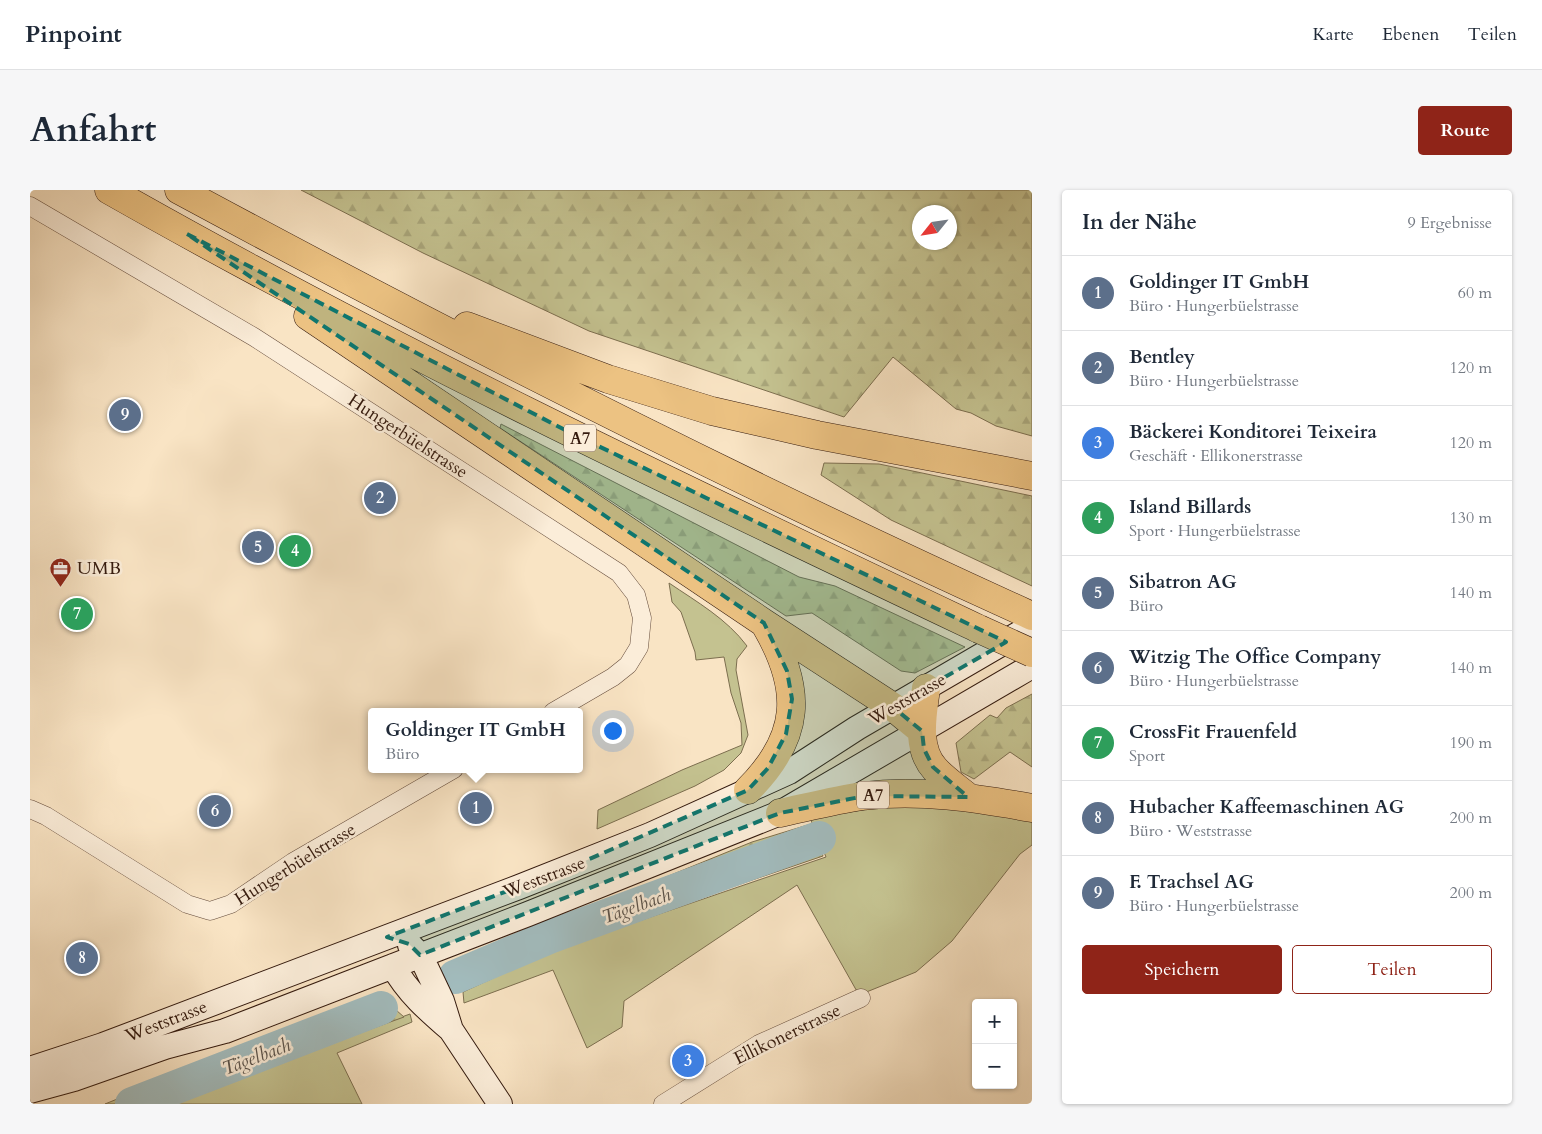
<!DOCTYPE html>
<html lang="de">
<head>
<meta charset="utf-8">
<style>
  :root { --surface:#fff; --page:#f6f6f7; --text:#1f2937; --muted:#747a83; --line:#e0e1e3; --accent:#8f2418 }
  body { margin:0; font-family:Cardo,serif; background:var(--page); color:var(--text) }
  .controls { position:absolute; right:15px; bottom:15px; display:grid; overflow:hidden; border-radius:5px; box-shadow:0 1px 4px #0004 }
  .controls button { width:45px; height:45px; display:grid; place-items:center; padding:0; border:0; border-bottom:1px solid var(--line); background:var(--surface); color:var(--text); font:25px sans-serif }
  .compass { position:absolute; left:882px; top:15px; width:45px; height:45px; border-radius:50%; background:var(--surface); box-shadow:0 1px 4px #0004; rotate:240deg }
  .you { position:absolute; left:582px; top:540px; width:18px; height:18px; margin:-12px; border:4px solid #fff; border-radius:50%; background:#1a73e8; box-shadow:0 0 0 8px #1a73e833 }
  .badge { display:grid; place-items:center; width:32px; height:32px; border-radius:50%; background:var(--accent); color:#fff; font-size:16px; font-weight:700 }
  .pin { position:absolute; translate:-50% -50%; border:2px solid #fff; box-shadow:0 1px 5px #0006 }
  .popup { position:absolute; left:338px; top:518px; width:215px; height:65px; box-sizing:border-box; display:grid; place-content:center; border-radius:5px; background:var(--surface); filter:drop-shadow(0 1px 4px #0005); font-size:16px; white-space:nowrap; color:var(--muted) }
  .popup b { font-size:19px; color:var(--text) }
  .popup::after { content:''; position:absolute; left:50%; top:100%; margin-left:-10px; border:10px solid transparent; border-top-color:var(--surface) }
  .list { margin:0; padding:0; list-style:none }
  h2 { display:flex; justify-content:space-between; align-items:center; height:65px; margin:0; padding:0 20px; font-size:21px }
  h2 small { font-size:16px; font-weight:400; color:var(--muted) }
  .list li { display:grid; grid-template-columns:32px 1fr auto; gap:15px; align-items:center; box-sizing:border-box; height:75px; padding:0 20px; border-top:1px solid var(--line) }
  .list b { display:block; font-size:19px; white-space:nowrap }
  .list p { margin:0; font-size:16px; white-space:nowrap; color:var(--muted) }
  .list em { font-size:16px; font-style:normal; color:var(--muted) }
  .actions { display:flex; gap:10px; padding:15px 20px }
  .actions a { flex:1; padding:11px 0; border:1px solid var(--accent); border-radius:5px; text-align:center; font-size:18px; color:var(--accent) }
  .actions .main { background:var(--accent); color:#fff }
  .map { position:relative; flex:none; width:1002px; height:914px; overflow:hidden; border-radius:5px }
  header { display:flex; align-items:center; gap:30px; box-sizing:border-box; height:70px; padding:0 25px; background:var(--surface); border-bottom:1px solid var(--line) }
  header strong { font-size:24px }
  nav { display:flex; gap:28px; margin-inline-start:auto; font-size:18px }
  .intro { display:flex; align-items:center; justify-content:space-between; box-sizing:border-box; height:120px; padding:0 30px }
  h1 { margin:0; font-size:35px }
  .button { padding:12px 22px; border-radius:5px; background:var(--accent); color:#fff; font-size:18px; font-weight:700 }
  main { display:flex; gap:30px; padding:0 30px }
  aside { flex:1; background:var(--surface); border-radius:5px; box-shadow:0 1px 4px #0004 }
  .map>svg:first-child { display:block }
  .grass { fill:#c4c290; stroke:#7c6e4f }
  .forest { fill:url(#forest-firs); stroke:#7c6e4f; fill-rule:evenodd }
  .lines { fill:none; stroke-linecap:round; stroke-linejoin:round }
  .river { stroke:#a2bcbe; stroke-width:34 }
  .street-casing { stroke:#654c3c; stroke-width:19 }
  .secondary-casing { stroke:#341a0e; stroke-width:26 }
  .highway-casing { stroke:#341a0e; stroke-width:29 }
  .street { stroke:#fbedd9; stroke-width:18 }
  .secondary { stroke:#fbedd9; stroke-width:24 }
  .highway { stroke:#ecc282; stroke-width:28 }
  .highway-bridge-casing { stroke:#341a0e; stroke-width:29; stroke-linecap:butt }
  .highway-bridge { stroke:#ecc282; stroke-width:28 }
  .marked { fill:#0f766e; fill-opacity:0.2; stroke:#0f766e; stroke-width:4; stroke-dasharray:10 6; stroke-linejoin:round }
  .labels { text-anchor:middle; stroke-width:5; stroke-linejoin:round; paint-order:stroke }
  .shield { fill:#fbedd9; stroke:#70594b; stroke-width:1 }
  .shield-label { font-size:16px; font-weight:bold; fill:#341a0e }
  .street-label { font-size:18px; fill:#341a0e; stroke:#fbedd9 }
  .poi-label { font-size:18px; fill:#341a0e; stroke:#fbedd9; text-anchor:start }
  .water-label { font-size:19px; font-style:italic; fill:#5a534c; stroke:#fbedd9 }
</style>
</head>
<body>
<header>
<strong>Pinpoint</strong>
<nav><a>Karte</a><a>Ebenen</a><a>Teilen</a></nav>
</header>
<div class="intro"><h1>Anfahrt</h1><a class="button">Route</a></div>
<main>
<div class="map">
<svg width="1002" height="914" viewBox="0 0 1002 914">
  <defs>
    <pattern id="forest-firs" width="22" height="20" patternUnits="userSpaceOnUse" patternTransform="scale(1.25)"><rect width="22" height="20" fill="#c4c290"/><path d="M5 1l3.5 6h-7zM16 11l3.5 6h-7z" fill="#a9a67b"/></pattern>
  </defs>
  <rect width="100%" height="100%" fill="#f9e4c4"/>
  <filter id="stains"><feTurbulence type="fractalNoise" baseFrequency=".004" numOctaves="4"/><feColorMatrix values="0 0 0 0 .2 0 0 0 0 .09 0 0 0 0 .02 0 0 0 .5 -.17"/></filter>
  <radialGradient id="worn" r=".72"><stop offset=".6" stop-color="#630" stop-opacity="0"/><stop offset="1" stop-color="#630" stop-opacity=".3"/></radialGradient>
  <path class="grass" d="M 639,393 C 667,412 697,429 717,456 L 707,469 L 706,480 L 718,545 L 711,563 L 694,580 L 665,596 L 567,639 L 568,620 L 652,580 L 712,555 L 711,533 L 701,503 L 694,467 L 666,470 L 665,462 L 651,422 L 642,412 Z
    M 911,615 L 1002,628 L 1002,655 L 990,664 L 922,751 L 886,782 L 829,805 L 767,695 L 594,811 L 592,837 L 557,858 L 523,780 L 434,813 L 433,802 L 524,760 L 796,667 L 780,628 L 851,617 Z
    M 380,824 L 382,832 L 307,863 L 332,914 L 130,914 Z"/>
  <path class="forest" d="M 271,0 L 1002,0 L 1002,246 L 966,236 L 941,223 L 926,219 L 863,167 L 814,227 L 559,141 L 393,63 ZM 919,22 L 919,52 L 889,52 L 889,22 Z
    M 471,234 L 769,387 L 805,396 L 935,457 L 885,483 L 871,481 L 782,423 L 756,426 L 470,238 Z
    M 794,273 L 849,274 L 1002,306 L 1002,396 L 861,330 L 791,285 Z
    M 1002,504 L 1002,577 L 980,562 L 944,589 L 931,582 L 926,553 L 960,525 L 967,528 L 976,518 Z
    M 781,634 L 793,666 L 616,726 L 524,760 L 432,800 L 427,778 L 479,751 L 722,652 Z
    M 339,806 L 350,806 L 374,827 L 133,914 L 75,914 Z"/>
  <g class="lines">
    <path class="river" d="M 425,787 L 519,747 L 789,648
      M 102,914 L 351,818"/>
    <defs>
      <path id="street" d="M 0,16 L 224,147 L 589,383 L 606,405 L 612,428 L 609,457 L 598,475 L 583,487 L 523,522
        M 0,619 L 16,626 L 157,714 L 180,721 L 201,714 L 263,672 L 424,579
        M 633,914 L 729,854 L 831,808"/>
      <path id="secondary" d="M 380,755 L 390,765 L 395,775 L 412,811 L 421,840 L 470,914
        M 363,776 C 377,802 399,821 421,840
        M 0,879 L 73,855 L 489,697 L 620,645 L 759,582 L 827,538 L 1002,436
        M 0,901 L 44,889 L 135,857 L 195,841 L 498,724 L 750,623 L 1002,476"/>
      <path id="highway" d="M 79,0 C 362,161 656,300 949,439
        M 149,0 C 429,151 713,295 1002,426
        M 278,126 L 734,433 L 863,517 L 892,541
        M 437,136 L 578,189 L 682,221 L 787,245 L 1002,286
        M 896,498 C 893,524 885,557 905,579 C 914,589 927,598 938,607
        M 718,600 C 771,547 773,500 736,436
        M 750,623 C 778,617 805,610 833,606 C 890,599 946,608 1002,618"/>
    </defs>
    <use href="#street" class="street-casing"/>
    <use href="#secondary" class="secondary-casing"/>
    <use href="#highway" class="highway-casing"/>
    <use href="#street" class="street"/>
    <use href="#secondary" class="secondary"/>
    <use href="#highway" class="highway"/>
    <defs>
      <path id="highway-bridge" d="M 949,439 L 1002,463"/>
    </defs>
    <use href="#highway-bridge" class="highway-bridge-casing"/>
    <use href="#highway-bridge" class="highway-bridge"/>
  </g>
  <path class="marked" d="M 157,44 L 537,241 L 976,452 L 863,517 L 892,541 L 894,559 L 903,577 L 938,607 L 835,606 L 750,623 L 390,765 L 379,754 L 357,747 L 548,674 L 718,600 L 738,578 L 756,544 L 762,509 L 757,481 L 734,433 Z"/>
  <defs>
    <symbol id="office-pin" viewBox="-11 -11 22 30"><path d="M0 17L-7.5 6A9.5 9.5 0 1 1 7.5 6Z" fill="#8f2418" stroke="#fbedd9"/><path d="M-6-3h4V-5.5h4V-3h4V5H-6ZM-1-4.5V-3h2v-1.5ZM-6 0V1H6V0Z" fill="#fff"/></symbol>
  </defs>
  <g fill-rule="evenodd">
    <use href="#office-pin" x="18" y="366" width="25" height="34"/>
  </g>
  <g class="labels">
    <g class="shield">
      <rect x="534" y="234.5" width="32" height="27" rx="4"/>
      <rect x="827" y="591.5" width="32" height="27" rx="4"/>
    </g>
    <g class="shield-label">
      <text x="550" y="254">A7</text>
      <text x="843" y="611">A7</text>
    </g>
    <g class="street-label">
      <text transform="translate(378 246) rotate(33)" y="6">Hungerbüelstrasse</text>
      <text transform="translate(877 509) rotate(-30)" y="6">Weststrasse</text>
      <text transform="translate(265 674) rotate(-32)" y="6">Hungerbüelstrasse</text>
      <text transform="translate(514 687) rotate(-21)" y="6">Weststrasse</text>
      <text transform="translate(136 831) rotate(-21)" y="6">Weststrasse</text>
      <text transform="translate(757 844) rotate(-26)" y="6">Ellikonerstrasse</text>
    </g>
    <g class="poi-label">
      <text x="47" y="384">UMB</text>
    </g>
    <g class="water-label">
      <text transform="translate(606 715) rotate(-20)" y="7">Tägelbach</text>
      <text transform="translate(226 866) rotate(-21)" y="7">Tägelbach</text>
    </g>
  </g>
  <rect width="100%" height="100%" filter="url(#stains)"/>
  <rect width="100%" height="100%" fill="url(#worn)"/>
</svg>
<div class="controls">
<button>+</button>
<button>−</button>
</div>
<svg class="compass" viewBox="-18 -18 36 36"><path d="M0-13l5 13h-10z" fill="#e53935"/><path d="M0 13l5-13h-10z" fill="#747a83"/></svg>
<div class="you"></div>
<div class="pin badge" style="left:446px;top:618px;background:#5c6f8a">1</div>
<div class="popup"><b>Goldinger IT GmbH</b>Büro</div>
<div class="pin badge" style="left:350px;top:308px;background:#5c6f8a">2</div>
<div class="pin badge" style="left:658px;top:871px;background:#3f7fe0">3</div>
<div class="pin badge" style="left:265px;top:361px;background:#2e9e5b">4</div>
<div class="pin badge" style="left:228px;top:357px;background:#5c6f8a">5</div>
<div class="pin badge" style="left:185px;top:621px;background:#5c6f8a">6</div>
<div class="pin badge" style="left:47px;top:424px;background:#2e9e5b">7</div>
<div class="pin badge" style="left:52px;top:768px;background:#5c6f8a">8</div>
<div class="pin badge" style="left:95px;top:225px;background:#5c6f8a">9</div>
</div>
<aside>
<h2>In der Nähe<small>9 Ergebnisse</small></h2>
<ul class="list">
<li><span class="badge" style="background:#5c6f8a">1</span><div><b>Goldinger IT GmbH</b><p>Büro · Hungerbüelstrasse</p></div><em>60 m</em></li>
<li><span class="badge" style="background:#5c6f8a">2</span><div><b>Bentley</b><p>Büro · Hungerbüelstrasse</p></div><em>120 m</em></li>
<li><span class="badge" style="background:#3f7fe0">3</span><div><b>Bäckerei Konditorei Teixeira</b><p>Geschäft · Ellikonerstrasse</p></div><em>120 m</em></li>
<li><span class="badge" style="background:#2e9e5b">4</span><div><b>Island Billards</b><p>Sport · Hungerbüelstrasse</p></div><em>130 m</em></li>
<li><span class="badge" style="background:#5c6f8a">5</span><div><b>Sibatron AG</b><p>Büro</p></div><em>140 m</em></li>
<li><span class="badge" style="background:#5c6f8a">6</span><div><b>Witzig The Office Company</b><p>Büro · Hungerbüelstrasse</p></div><em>140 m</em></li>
<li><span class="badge" style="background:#2e9e5b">7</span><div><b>CrossFit Frauenfeld</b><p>Sport</p></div><em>190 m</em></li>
<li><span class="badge" style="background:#5c6f8a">8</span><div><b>Hubacher Kaffeemaschinen AG</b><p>Büro · Weststrasse</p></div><em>200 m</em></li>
<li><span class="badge" style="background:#5c6f8a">9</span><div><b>F. Trachsel AG</b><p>Büro · Hungerbüelstrasse</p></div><em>200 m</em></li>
</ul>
<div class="actions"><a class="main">Speichern</a><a>Teilen</a></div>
</aside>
</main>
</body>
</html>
